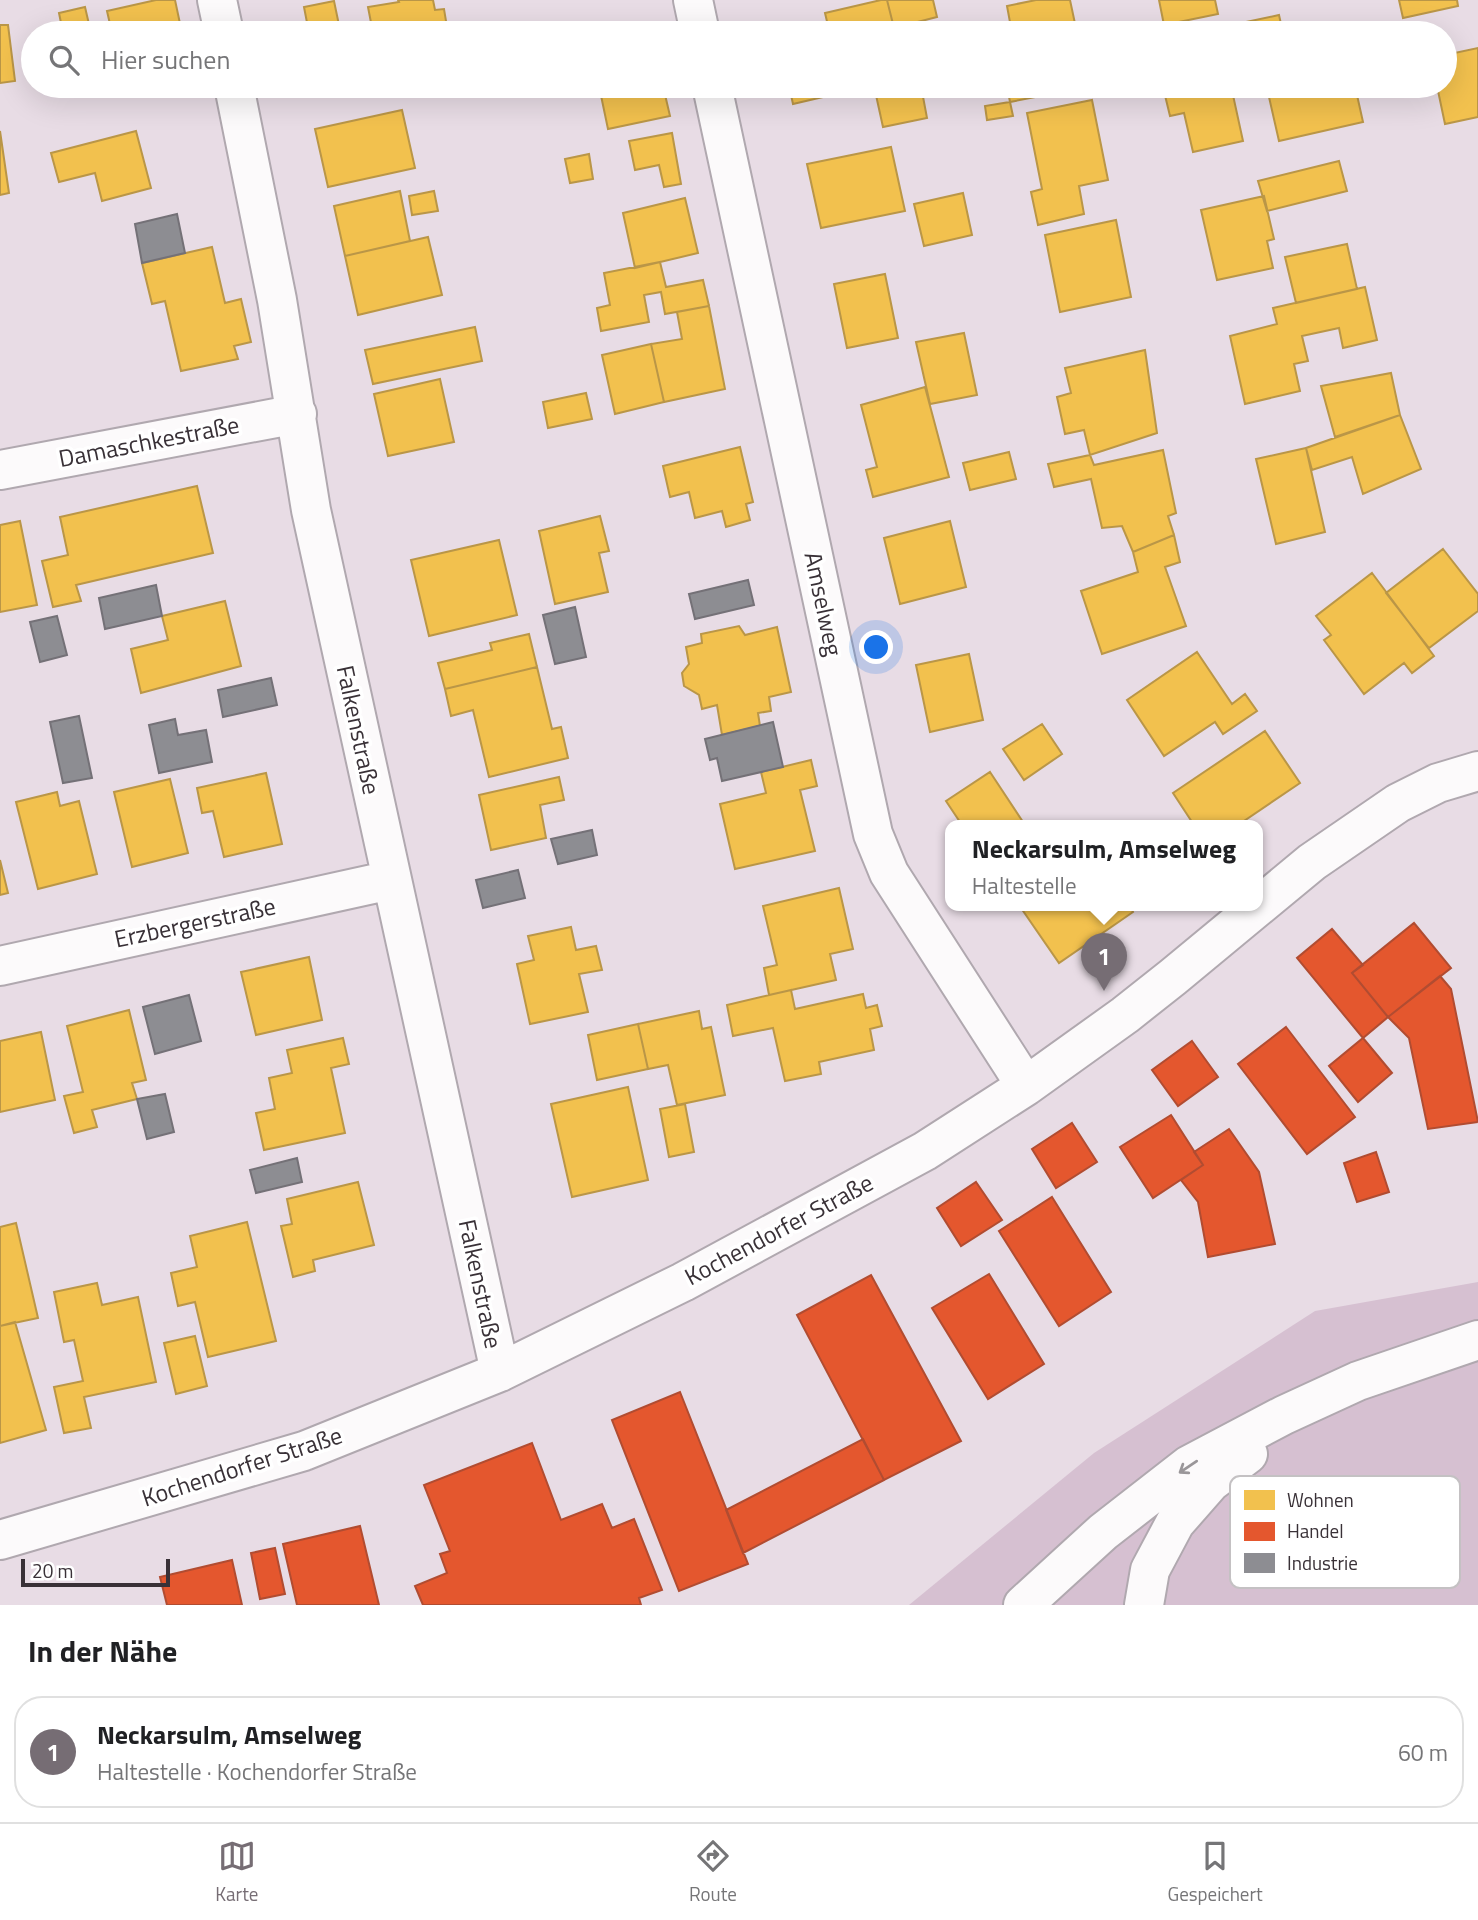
<!DOCTYPE html>
<html lang="de">
<head>
<meta charset="utf-8">
<style>
  :root { --surface:#fff; --page:#f6f6f6; --text:#202124; --muted:#757577; --line:#e0e0e0; --accent:#766d74 }
  body { margin:0; font-family:"Titillium Web",sans-serif; background:var(--page); color:var(--text) }
  .scale { position:absolute; left:21px; bottom:18px; width:149px; box-sizing:border-box; padding-left:7px; border:4px solid #393137; border-top:0; font-size:19px; line-height:24px; white-space:nowrap; color:#393137; -webkit-text-stroke:5px #fff; paint-order:stroke }
  .you { position:absolute; left:877px; top:648px; width:24px; height:24px; margin:-18px; border:5px solid #fff; border-radius:50%; background:#1a73e8; box-shadow:0 0 0 10px #1a73e833 }
  .badge { display:grid; place-items:center; width:46px; height:46px; border-radius:50%; background:var(--accent); color:#fff; font-size:23px; font-weight:700 }
  .pin { position:absolute; translate:-50% -58px; filter:drop-shadow(0 2px 4px #0008) }
  .pin::after { content:''; position:absolute; top:37px; width:24px; height:21px; background:inherit; clip-path:polygon(0 0,100% 0,50% 100%) }
  .popup { position:absolute; left:945px; top:820px; width:318px; height:91px; box-sizing:border-box; display:grid; place-content:center; border-radius:14px; background:var(--surface); filter:drop-shadow(0 2px 5px #0005); font-size:23px; white-space:nowrap; color:var(--muted) }
  .popup b { font-size:26px; color:var(--text) }
  .popup::after { content:''; position:absolute; left:50%; top:100%; margin-left:-14px; border:14px solid transparent; border-top-color:var(--surface) }
  .list { margin:0; padding:0; list-style:none }
  h2 { display:flex; justify-content:space-between; align-items:center; height:91px; margin:0; padding:0 28px; font-size:30px }
  h2 small { font-size:23px; font-weight:400; color:var(--muted) }
  .list li { display:grid; grid-template-columns:46px 1fr auto; gap:21px; align-items:center; box-sizing:border-box; height:112px; margin:0 14px 14px; padding:0 14px; border:2px solid var(--line); border-radius:28px }
  .list b { display:block; font-size:26px; white-space:nowrap }
  .list p { margin:0; font-size:23px; white-space:nowrap; color:var(--muted) }
  .list em { font-size:23px; font-style:normal; color:var(--muted) }
  .icon { flex:none; width:38px; height:38px; fill:none; stroke:currentColor; stroke-width:2; stroke-linecap:round; stroke-linejoin:round }
  .map { position:relative; flex:none; width:1478px; height:1605px; overflow:hidden }
  .search { position:absolute; background:var(--surface); box-shadow:0 7px 28px #0002; left:21px; right:21px; top:21px; height:77px; display:flex; align-items:center; gap:18px; box-sizing:border-box; padding:0 24px; border-radius:38px; color:var(--muted); font-size:26px }
  .sheet { height:217px; background:var(--surface) }
  nav { display:flex; justify-content:space-around; align-items:center; box-sizing:border-box; height:98px; border-top:2px solid var(--line); background:var(--surface); font-size:19px; color:var(--muted) }
  nav a { display:grid; justify-items:center; gap:4px }
  nav .on { color:var(--accent) }
  .map>svg:first-child { display:block }
  .green { fill:#d6c0d1 }
  .homes { fill:#f2c14e; stroke:#ba9647; stroke-width:2 }
  .shops { fill:#e4572e; stroke:#b14c31; stroke-width:2 }
  .industry { fill:#8d8d92; stroke:#747177; stroke-width:2 }
  .lines { fill:none; stroke-linecap:round; stroke-linejoin:round }
  .minor-casing { stroke:#b0a8af; stroke-width:42 }
  .trunk-casing { stroke:#b0a8af; stroke-width:42 }
  .minor { stroke:#fcfafb; stroke-width:38 }
  .trunk { stroke:#fcfafb; stroke-width:38 }
  .oneway { stroke:#9a9699 }
  .labels { text-anchor:middle; stroke-width:7; stroke-linejoin:round; paint-order:stroke }
  .street-label { font-size:24px; fill:#393137; stroke:#fff }
  .key { fill:#fff; stroke:#c4c1c3; stroke-width:2 }
  .key-label { font-size:19px; fill:#393137 }
</style>
</head>
<body>
<div class="map">
<svg width="1478" height="1605" viewBox="0 0 1478 1605">
  <rect width="100%" height="100%" fill="#e8dce5"/>
  <path class="green" d="M 1478,1282 L 1478,1605 L 909,1605 L 1094,1453 L 1315,1311 Z"/>
  <path class="homes" d="M 156,0 L 175,0 L 182,33 L 112,33 L 107,11 Z
    M 398,0 L 433,0 L 435,10 L 444,9 L 448,33 L 373,33 L 368,7 L 399,2 Z
    M 881,0 L 887,0 L 894,28 L 872,33 L 815,33 L 829,30 L 825,13 Z
    M 887,0 L 933,0 L 937,17 L 894,28 Z
    M 1036,0 L 1070,0 L 1077,33 L 1012,33 L 1007,6 Z
    M 1159,0 L 1215,0 L 1218,14 L 1164,25 Z
    M 1399,0 L 1457,0 L 1458,6 L 1403,18 Z
    M 334,1 L 340,30 L 349,28 L 350,33 L 309,33 L 304,7 Z
    M 85,7 L 91,33 L 63,33 L 59,13 Z
    M 1279,15 L 1283,33 L 1209,33 L 1208,30 Z
    M 0,25 L 8,25 L 15,81 L 0,83 Z
    M 1478,48 L 1478,117 L 1445,124 L 1437,86 L 1445,86 L 1445,55 Z
    M 599,86 L 663,86 L 670,116 L 608,129 Z
    M 789,86 L 870,86 L 793,104 Z
    M 874,86 L 921,86 L 927,118 L 883,127 Z
    M 1007,86 L 1059,86 L 1061,92 L 1010,102 Z
    M 1170,86 L 1231,86 L 1243,141 L 1193,152 L 1184,113 L 1170,116 L 1163,87 Z
    M 1320,86 L 1355,86 L 1363,122 L 1279,141 L 1269,97 Z
    M 1092,100 L 1108,180 L 1079,186 L 1084,214 L 1038,225 L 1031,192 L 1042,189 L 1027,113 Z
    M 1010,102 L 1013,116 L 987,120 L 985,106 Z
    M 402,110 L 415,168 L 328,187 L 315,129 Z
    M 0,131 L 9,193 L 0,195 Z
    M 136,131 L 151,188 L 102,201 L 95,173 L 59,182 L 51,153 Z
    M 672,133 L 681,184 L 664,187 L 659,165 L 635,170 L 629,141 Z
    M 891,147 L 905,211 L 821,228 L 807,164 Z
    M 589,154 L 593,179 L 570,183 L 565,159 Z
    M 1339,161 L 1347,191 L 1267,211 L 1258,181 Z
    M 400,191 L 410,241 L 345,256 L 334,206 Z
    M 434,191 L 438,211 L 412,215 L 409,196 Z
    M 963,193 L 972,235 L 924,246 L 914,204 Z
    M 1264,196 L 1274,239 L 1267,241 L 1273,268 L 1217,280 L 1201,210 Z
    M 685,198 L 698,253 L 635,268 L 623,213 Z
    M 1116,220 L 1131,297 L 1060,312 L 1045,235 Z
    M 428,237 L 442,295 L 358,315 L 345,256 Z
    M 1347,244 L 1357,289 L 1296,303 L 1285,257 Z
    M 212,247 L 225,303 L 241,299 L 251,342 L 234,346 L 238,359 L 181,371 L 165,301 L 152,304 L 142,263 Z
    M 660,262 L 666,287 L 703,280 L 709,306 L 665,314 L 661,292 L 644,295 L 649,322 L 601,331 L 597,308 L 610,305 L 604,273 Z
    M 885,274 L 898,338 L 847,348 L 834,284 Z
    M 1365,287 L 1377,340 L 1343,348 L 1339,328 L 1302,336 L 1308,361 L 1294,364 L 1300,391 L 1245,404 L 1230,336 L 1277,324 L 1273,308 Z
    M 709,306 L 725,389 L 664,402 L 651,344 L 682,339 L 677,312 Z
    M 475,327 L 482,361 L 373,384 L 365,350 Z
    M 964,333 L 977,395 L 930,404 L 916,342 Z
    M 651,344 L 664,402 L 615,414 L 602,355 Z
    M 1145,350 L 1157,433 L 1090,455 L 1084,430 L 1065,434 L 1057,397 L 1071,393 L 1065,368 Z
    M 1391,373 L 1400,415 L 1335,437 L 1321,386 Z
    M 440,379 L 454,442 L 388,456 L 374,394 Z
    M 925,387 L 949,477 L 873,497 L 866,470 L 877,467 L 861,405 Z
    M 586,393 L 592,419 L 548,428 L 543,402 Z
    M 1400,415 L 1421,469 L 1363,494 L 1352,457 L 1312,470 L 1306,448 Z
    M 740,447 L 753,502 L 746,504 L 750,520 L 726,527 L 722,511 L 695,518 L 689,492 L 670,497 L 663,466 Z
    M 1306,448 L 1325,532 L 1276,544 L 1256,459 Z
    M 1163,450 L 1176,513 L 1168,516 L 1174,535 L 1133,552 L 1122,526 L 1102,528 L 1091,479 L 1054,487 L 1048,464 L 1090,455 L 1094,465 Z
    M 1009,452 L 1016,479 L 970,490 L 963,463 Z
    M 197,486 L 213,553 L 76,585 L 81,601 L 53,607 L 42,561 L 68,555 L 60,517 Z
    M 600,516 L 609,551 L 599,553 L 608,592 L 555,604 L 539,531 Z
    M 20,521 L 37,605 L 0,612 L 0,525 Z
    M 950,521 L 966,587 L 900,604 L 884,538 Z
    M 1174,535 L 1180,562 L 1165,567 L 1186,626 L 1102,654 L 1081,591 L 1138,572 L 1133,552 Z
    M 499,540 L 517,615 L 429,636 L 411,560 Z
    M 1443,549 L 1478,594 L 1478,611 L 1429,648 L 1386,593 Z
    M 1372,573 L 1434,656 L 1412,673 L 1404,663 L 1364,694 L 1324,640 L 1331,635 L 1316,616 Z
    M 225,601 L 241,666 L 141,693 L 131,649 L 168,640 L 162,616 Z
    M 739,626 L 745,635 L 777,627 L 791,692 L 769,697 L 771,711 L 758,713 L 760,726 L 722,735 L 717,705 L 702,709 L 699,695 L 684,686 L 682,673 L 689,664 L 686,647 L 702,643 L 701,634 Z
    M 529,634 L 537,667 L 445,689 L 438,663 L 492,650 L 490,643 Z
    M 1197,652 L 1232,704 L 1245,694 L 1257,711 L 1223,734 L 1215,722 L 1164,756 L 1127,700 Z
    M 969,654 L 983,720 L 930,732 L 916,665 Z
    M 537,667 L 552,729 L 561,727 L 568,758 L 489,777 L 473,710 L 451,716 L 445,689 Z
    M 1042,724 L 1062,754 L 1024,780 L 1003,749 Z
    M 1265,731 L 1300,783 L 1238,825 L 1194,825 L 1173,793 Z
    M 811,760 L 817,786 L 800,790 L 815,851 L 735,869 L 720,804 L 766,793 L 761,772 Z
    M 990,772 L 1025,825 L 962,825 L 946,801 Z
    M 266,773 L 282,844 L 224,857 L 213,811 L 202,813 L 197,788 Z
    M 559,777 L 564,800 L 540,805 L 546,838 L 491,850 L 479,795 Z
    M 170,779 L 188,853 L 132,867 L 114,792 Z
    M 57,792 L 60,806 L 79,801 L 97,874 L 38,889 L 16,802 Z
    M 0,860 L 8,893 L 0,895 Z
    M 839,888 L 853,949 L 830,954 L 836,980 L 769,995 L 764,968 L 777,965 L 763,906 Z
    M 1019,905 L 1129,905 L 1133,912 L 1059,963 Z
    M 571,927 L 576,950 L 596,946 L 602,970 L 579,974 L 588,1012 L 530,1024 L 517,964 L 534,960 L 528,936 Z
    M 309,957 L 322,1020 L 256,1035 L 241,972 Z
    M 791,990 L 795,1009 L 863,994 L 866,1008 L 877,1005 L 882,1026 L 870,1029 L 874,1050 L 819,1062 L 821,1074 L 785,1081 L 773,1028 L 733,1036 L 727,1005 Z
    M 129,1010 L 146,1080 L 132,1083 L 137,1099 L 92,1110 L 97,1127 L 74,1133 L 64,1096 L 83,1092 L 67,1026 Z
    M 699,1011 L 702,1029 L 711,1027 L 725,1095 L 677,1105 L 668,1065 L 648,1069 L 638,1024 Z
    M 638,1024 L 648,1069 L 597,1080 L 588,1035 Z
    M 41,1032 L 55,1100 L 0,1112 L 0,1041 Z
    M 343,1038 L 349,1064 L 331,1068 L 345,1133 L 264,1150 L 256,1113 L 275,1109 L 269,1078 L 292,1073 L 287,1050 Z
    M 628,1087 L 648,1180 L 572,1197 L 551,1104 Z
    M 685,1104 L 694,1152 L 669,1157 L 660,1109 Z
    M 358,1182 L 374,1245 L 313,1260 L 315,1271 L 293,1277 L 281,1226 L 292,1224 L 287,1199 Z
    M 247,1222 L 276,1341 L 208,1357 L 195,1302 L 178,1306 L 171,1273 L 197,1267 L 190,1236 Z
    M 16,1223 L 38,1318 L 0,1326 L 0,1227 Z
    M 97,1283 L 102,1305 L 138,1297 L 156,1382 L 84,1397 L 91,1428 L 64,1433 L 54,1387 L 83,1381 L 74,1340 L 64,1342 L 54,1292 Z
    M 15,1322 L 46,1430 L 0,1443 L 0,1326 Z
    M 195,1336 L 207,1386 L 176,1394 L 164,1343 Z"/>
  <path class="shops" d="M 1414,923 L 1451,968 L 1388,1017 L 1352,973 Z
    M 1332,929 L 1363,965 L 1352,973 L 1388,1017 L 1363,1038 L 1297,958 Z
    M 1440,976 L 1451,989 L 1478,1122 L 1428,1129 L 1409,1038 L 1388,1017 Z
    M 1286,1027 L 1355,1117 L 1307,1154 L 1238,1064 Z
    M 1363,1038 L 1392,1073 L 1358,1102 L 1329,1066 Z
    M 1192,1041 L 1218,1077 L 1178,1106 L 1152,1070 Z
    M 1171,1115 L 1203,1165 L 1153,1198 L 1120,1147 Z
    M 1072,1123 L 1097,1162 L 1056,1188 L 1032,1149 Z
    M 1229,1129 L 1259,1172 L 1275,1244 L 1208,1257 L 1198,1202 L 1181,1180 L 1203,1165 L 1194,1152 Z
    M 1376,1152 L 1389,1192 L 1357,1202 L 1344,1163 Z
    M 976,1182 L 1002,1220 L 961,1246 L 937,1208 Z
    M 1052,1197 L 1111,1292 L 1059,1326 L 999,1231 Z
    M 989,1274 L 1044,1364 L 988,1399 L 932,1308 Z
    M 871,1275 L 961,1441 L 884,1480 L 797,1315 Z
    M 680,1392 L 748,1564 L 679,1591 L 612,1420 Z
    M 863,1439 L 884,1480 L 743,1553 L 726,1510 Z
    M 532,1443 L 561,1520 L 602,1504 L 612,1528 L 634,1519 L 662,1590 L 639,1598 L 641,1605 L 423,1605 L 415,1586 L 447,1573 L 440,1554 L 450,1551 L 424,1485 Z
    M 360,1526 L 379,1605 L 297,1605 L 283,1544 Z
    M 275,1548 L 285,1594 L 260,1599 L 251,1553 Z
    M 232,1560 L 242,1605 L 167,1605 L 160,1577 Z"/>
  <path class="industry" d="M 177,214 L 185,253 L 142,263 L 135,224 Z
    M 748,580 L 754,605 L 695,619 L 689,594 Z
    M 156,585 L 162,616 L 105,629 L 99,598 Z
    M 575,607 L 586,657 L 555,664 L 543,615 Z
    M 57,616 L 67,655 L 40,662 L 30,622 Z
    M 271,678 L 277,705 L 223,717 L 218,690 Z
    M 79,716 L 92,778 L 63,783 L 50,722 Z
    M 175,719 L 178,735 L 206,730 L 212,762 L 159,773 L 149,725 Z
    M 773,722 L 783,767 L 722,781 L 717,758 L 710,760 L 705,739 Z
    M 592,830 L 597,855 L 558,864 L 551,839 Z
    M 518,870 L 525,898 L 483,908 L 476,880 Z
    M 189,995 L 201,1041 L 155,1054 L 143,1007 Z
    M 165,1094 L 174,1132 L 147,1139 L 137,1099 Z
    M 297,1158 L 302,1182 L 256,1193 L 250,1170 Z"/>
  <g class="lines">
    <defs>
      <path id="minor" d="M 217,0 L 224,33
        M 693,0 L 700,33
        M 234,86 L 277,300 L 311,510 L 500,1372
        M 712,86 L 873,834 L 889,873 L 1026,1086
        M 0,470 L 297,414
        M 0,966 L 391,880
        M 0,1540 L 304,1451 L 500,1372 L 683,1282 L 925,1151 L 1026,1086 L 1125,1015 L 1173,977 L 1312,862 L 1398,803 L 1438,783 L 1478,771"/>
      <path id="trunk" d="M 1023,1605 L 1103,1532 L 1189,1465 L 1284,1415 L 1358,1381 L 1478,1340
        M 1144,1605 L 1150,1570 L 1175,1523 L 1211,1482 L 1248,1454"/>
    </defs>
    <use href="#minor" class="minor-casing"/>
    <use href="#trunk" class="trunk-casing"/>
    <use href="#minor" class="minor"/>
    <use href="#trunk" class="trunk"/>
  </g>
  <defs><path id="oneway-shaft" d="M-6 0H5M1.5-3L5.5 0L1.5 3" fill="none" stroke-width="1.6" stroke-linecap="round" stroke-linejoin="round" transform="scale(1.75)"/></defs>
  <use class="oneway" href="#oneway-shaft" transform="translate(1188 1467) rotate(146)"/>
  <g class="labels">
    <g class="street-label">
      <text transform="translate(149 442) rotate(-11)" y="8">Damaschkestraße</text>
      <text transform="translate(823 604) rotate(78)" y="8">Amselweg</text>
      <text transform="translate(358 730) rotate(78)" y="8">Falkenstraße</text>
      <text transform="translate(195 923) rotate(-12)" y="8">Erzbergerstraße</text>
      <text transform="translate(779 1230) rotate(-28)" y="8">Kochendorfer Straße</text>
      <text transform="translate(480 1284) rotate(78)" y="8">Falkenstraße</text>
      <text transform="translate(242 1467) rotate(-18)" y="8">Kochendorfer Straße</text>
    </g>
  </g>
  <rect x="1230" y="1476" width="230" height="112" rx="10" class="key"/>
  <rect x="1244" y="1490" width="31" height="20" fill="#f2c14e"/>
  <rect x="1244" y="1522" width="31" height="19" fill="#e4572e"/>
  <rect x="1244" y="1553" width="31" height="20" fill="#8d8d92"/>
  <g class="key-label">
    <text x="1287" y="1507">Wohnen</text>
    <text x="1287" y="1538">Handel</text>
    <text x="1287" y="1570">Industrie</text>
  </g>
</svg>
<div class="scale">20 m</div>
<div class="you"></div>
<div class="pin badge" style="left:1104px;top:991px">1</div>
<div class="popup"><b>Neckarsulm, Amselweg</b>Haltestelle</div>
<div class="search"><svg class="icon" aria-label="search" viewBox="0 0 24 24"><circle cx="10" cy="10" r="6"/><path d="M15 15l6 6"/></svg>Hier suchen</div>
</div>
<section class="sheet">
<h2>In der Nähe<small></small></h2>
<ul class="list">
<li><span class="badge">1</span><div><b>Neckarsulm, Amselweg</b><p>Haltestelle · Kochendorfer Straße</p></div><em>60 m</em></li>
</ul>
</section>
<nav>
<a class="on"><svg class="icon" aria-label="map" viewBox="0 0 24 24"><path d="M3 6l6-2 6 2 6-2v14l-6 2-6-2-6 2zM9 4v14M15 6v14"/></svg>Karte</a>
<a><svg class="icon" aria-label="directions" viewBox="0 0 24 24"><path d="M12 3l9 9-9 9-9-9zM9 14v-3h6M13 9l2 2-2 2"/></svg>Route</a>
<a><svg class="icon" aria-label="saved" viewBox="0 0 24 24"><path d="M7 4h10v16l-5-4-5 4z"/></svg>Gespeichert</a>
</nav>
</body>
</html>
